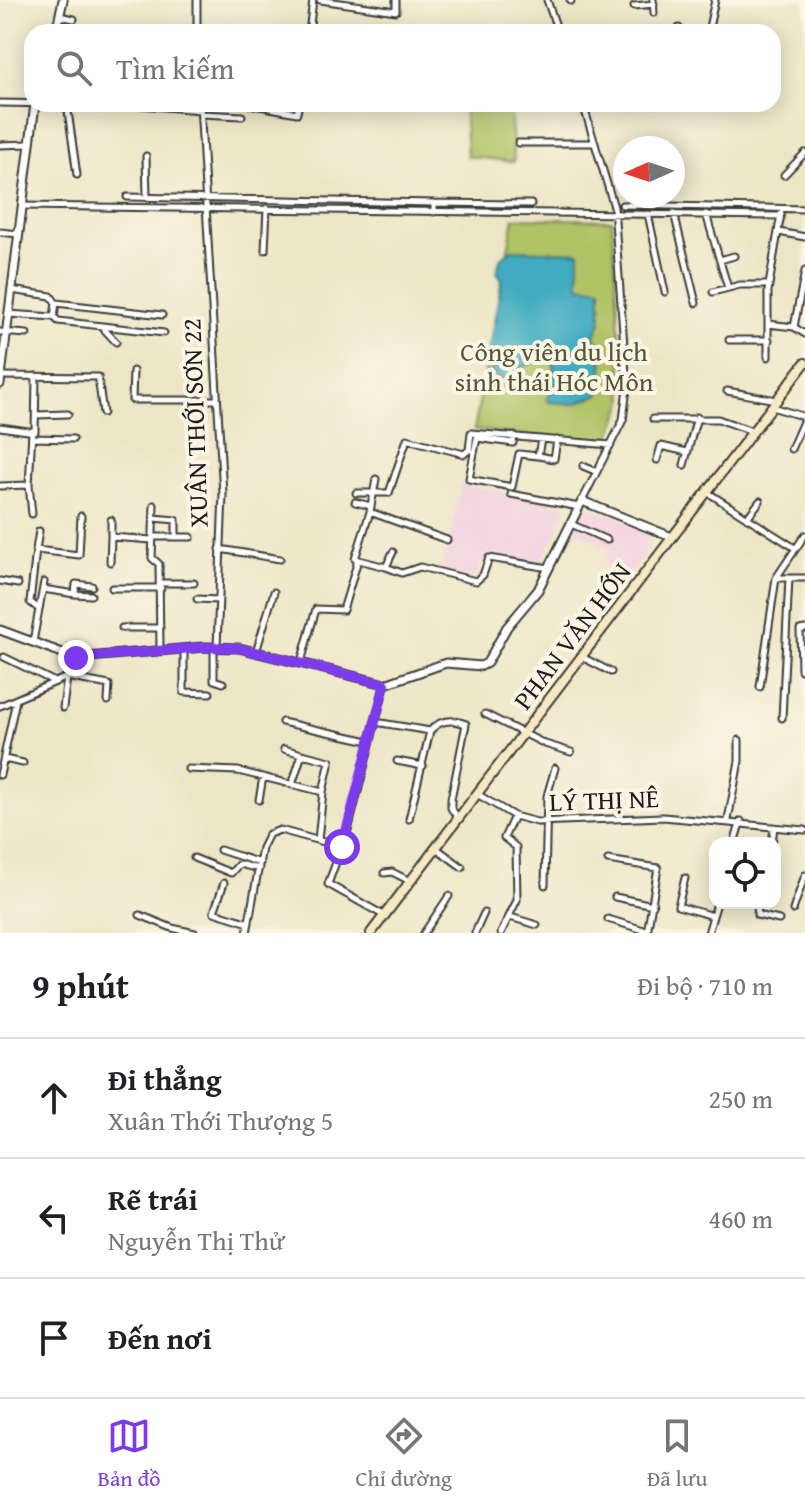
<!DOCTYPE html>
<html lang="vi">
<head>
<meta charset="utf-8">
<style>
  :root { --surface:#fff; --page:#f6f6f6; --text:#202124; --muted:#757577; --line:#e0e0e0; --accent:#7c3aed }
  body { margin:0; font-family:"Gentium Book Plus",serif; background:var(--page); color:var(--text) }
  .controls { position:absolute; right:24px; bottom:24px; display:grid; overflow:hidden; border-radius:16px; box-shadow:0 4px 20px #0003 }
  .controls button { width:72px; height:72px; display:grid; place-items:center; padding:0; border:0; border-bottom:2px solid var(--line); background:var(--surface); color:var(--text); font:40px sans-serif }
  .compass { position:absolute; left:613px; top:136px; width:72px; height:72px; border-radius:50%; background:var(--surface); box-shadow:0 4px 20px #0003; rotate:267deg }
  .stop { position:absolute; width:24px; height:24px; margin:-18px; border:6px solid #7c3aed; border-radius:50%; background:#fff }
  .stop.end { background:#7c3aed; border-color:#fff; box-shadow:0 2px 8px #0008 }
  .list { margin:0; padding:0; list-style:none }
  h2 { display:flex; justify-content:space-between; align-items:center; height:104px; margin:0; padding:0 32px; font-size:34px }
  h2 small { font-size:26px; font-weight:400; color:var(--muted) }
  .list li { display:grid; grid-template-columns:52px 1fr auto; gap:24px; align-items:center; box-sizing:border-box; height:120px; padding:0 32px; border-top:2px solid var(--line) }
  .list b { display:block; font-size:30px; white-space:nowrap }
  .list p { margin:0; font-size:26px; white-space:nowrap; color:var(--muted) }
  .list em { font-size:26px; font-style:normal; color:var(--muted) }
  .icon { flex:none; width:44px; height:44px; fill:none; stroke:currentColor; stroke-width:2; stroke-linecap:round; stroke-linejoin:round }
  .map { position:relative; flex:none; width:805px; height:933px; overflow:hidden }
  .search { position:absolute; background:var(--surface); box-shadow:0 4px 20px #0003; left:24px; right:24px; top:24px; height:88px; display:flex; align-items:center; gap:20px; box-sizing:border-box; padding:0 28px; border-radius:24px; color:var(--muted); font-size:30px }
  .sheet { height:464px; background:var(--surface) }
  nav { display:flex; justify-content:space-around; align-items:center; box-sizing:border-box; height:112px; border-top:2px solid var(--line); background:var(--surface); font-size:22px; color:var(--muted) }
  nav a { display:grid; justify-items:center; gap:4px }
  nav .on { color:var(--accent) }
  .map>svg:first-child { display:block }
  .built { fill:#f3cfe0 }
  .green { fill:#b0c265; stroke:#666f40; stroke-width:2 }
  .water { fill:#41abc1; stroke:#2e646e; stroke-width:2 }
  .lines { fill:none; stroke-linecap:round; stroke-linejoin:round }
  .minor-casing { stroke:#3b3a36; stroke-width:9 }
  .tertiary-casing { stroke:#3b3a36; stroke-width:11 }
  .secondary-casing { stroke:#3b3a36; stroke-width:12 }
  .minor { stroke:#fff; stroke-width:5 }
  .tertiary { stroke:#fff; stroke-width:7 }
  .secondary { stroke:#f6e9c3; stroke-width:8 }
  .route { stroke:#7c3aed; stroke-width:10 }
  .labels { text-anchor:middle; stroke-width:8; stroke-linejoin:round; paint-order:stroke }
  .park-label { font-size:26px; fill:#505636; stroke:#fcf5e5 }
  .street-label { font-size:26px; fill:#1c1c1c; stroke:#fcf5e5 }
</style>
</head>
<body>
<div class="map">
<svg width="805" height="933" viewBox="0 0 805 933">
  <rect width="100%" height="100%" fill="#fcf5e5"/>
  <filter id="ink" filterUnits="userSpaceOnUse"><feTurbulence type="fractalNoise" baseFrequency=".0125" numOctaves="2"/><feDisplacementMap in="SourceGraphic" scale="16" xChannelSelector="R" yChannelSelector="G"/><feConvolveMatrix kernelMatrix="1 2 1 2 8 2 1 2 1" color-interpolation-filters="sRGB"/></filter>
  <filter id="wash" filterUnits="userSpaceOnUse"><feTurbulence type="fractalNoise" baseFrequency=".006" numOctaves="4" result="noise"/><feDisplacementMap in="SourceGraphic" scale="32" xChannelSelector="R" yChannelSelector="G"/><feGaussianBlur stdDeviation="1.8" result="paint"/><feColorMatrix in="noise" values="0 0 0 0 0 0 0 0 0 0 0 0 0 0 0 0 0 1.4 0 .05"/><feComposite in="paint" operator="in"/></filter>
  <g filter="url(#wash)">
    <rect width="100%" height="100%" fill="#ede6c6"/>
    <path class="built" d="M 461,484 L 565,505 L 567,510 L 542,561 L 513,563 L 486,556 L 474,579 L 439,569 L 449,543 Z
      M 589,507 L 647,529 L 649,549 L 628,576 L 604,563 L 611,550 L 573,529 L 581,514 Z"/>
    <path class="green" d="M 464,104 L 510,104 L 514,162 L 467,156 Z
      M 514,218 L 612,220 L 624,402 L 608,443 L 474,430 Z"/>
    <path class="water" d="M 511,250 L 579,252 L 579,286 L 601,288 L 601,322 L 595,335 L 603,357 L 600,394 L 574,404 L 549,402 L 547,398 L 554,387 L 554,365 L 546,359 L 526,365 L 508,382 L 491,373 L 488,353 L 502,279 L 497,272 L 500,259 Z"/>
  </g>
  <g filter="url(#ink)">
    <g class="lines">
      <defs>
        <path id="minor" d="M 320,0 L 396,11 L 396,0
          M 547,0 L 558,32
          M 570,0 L 571,1
          M 653,0 L 654,13
          M 634,6 L 654,4
          M 60,16 L 74,19
          M 57,30 L 66,32
          M 197,32 L 197,0
          M 309,32 L 313,0
          M 679,32 L 679,28
          M 708,32 L 715,0
          M 0,103 L 54,104
          M 67,104 L 77,175
          M 130,104 L 200,110
          M 200,104 L 223,494 L 217,647
          M 249,104 L 297,113 L 299,104
          M 201,114 L 242,116
          M 518,143 L 595,143
          M 0,145 L 29,144
          M 637,148 L 655,147
          M 146,156 L 147,197
          M 784,175 L 805,153
          M 127,197 L 434,203 L 434,212
          M 434,203 L 531,204
          M 622,205 L 805,209
          M 22,206 L 780,216
          M 674,213 L 696,303
          M 648,214 L 665,292
          M 706,214 L 728,288
          M 0,232 L 18,234
          M 779,232 L 805,237
          M 265,250 L 267,208
          M 720,260 L 734,256
          M 11,290 L 51,296 L 56,303
          M 713,292 L 740,285 L 769,285
          M 8,314 L 54,317 L 58,321 L 164,333
          M 54,317 L 56,303 L 162,315
          M 768,324 L 794,327 L 805,334
          M 102,327 L 116,342
          M 794,327 L 805,271
          M 0,332 L 27,334
          M 729,340 L 769,340
          M 768,357 L 768,291 L 781,214
          M 133,371 L 132,400 L 217,400
          M 1,376 L 98,377 L 103,413
          M 727,391 L 776,400
          M 772,407 L 805,417
          M 36,415 L 68,414
          M 653,419 L 718,419 L 752,431
          M 0,427 L 35,432 L 36,376
          M 514,436 L 513,443 L 477,438 L 469,479 L 512,487 L 519,454 L 538,456 L 541,439
          M 32,438 L 73,439
          M 791,449 L 805,417
          M 539,456 L 554,459 L 557,440
          M 657,460 L 661,446 L 687,452
          M 684,465 L 697,417
          M 583,466 L 595,471
          M 29,485 L 32,431
          M 0,486 L 29,485 L 32,514
          M 707,492 L 795,548
          M 356,493 L 389,493 L 407,439 L 464,454 L 469,450 L 471,433 L 611,445
          M 511,494 L 579,507
          M 582,501 L 623,420 L 627,388 L 614,207 L 583,104
          M 355,502 L 371,506
          M 154,505 L 152,558 L 159,564 L 160,650
          M 370,512 L 376,479
          M 154,518 L 176,520 L 176,537
          M 747,518 L 760,501
          M 571,524 L 607,540
          M 111,537 L 111,520
          M 153,537 L 191,537
          M 220,549 L 280,559
          M 36,550 L 39,531
          M 393,552 L 386,567 L 355,559 L 370,512 L 447,540
          M 110,562 L 111,537 L 152,540
          M 386,567 L 402,573 L 420,567 L 476,581 L 483,575 L 489,558 L 549,568
          M 776,578 L 805,578
          M 0,581 L 18,584
          M 160,583 L 194,583
          M 112,588 L 161,588
          M 43,589 L 75,594 L 76,584 L 92,586
          M 75,594 L 91,595
          M 197,599 L 218,600
          M 39,609 L 30,602 L 36,550 L 79,555 L 81,516
          M 122,628 L 160,628
          M 33,642 L 44,582
          M 214,648 L 214,680 L 223,683
          M 184,649 L 184,692 L 210,693
          M 256,652 L 274,592
          M 4,657 L 55,682
          M 582,657 L 611,672
          M 301,662 L 316,609 L 343,610 L 358,560
          M 801,670 L 800,630 L 805,629
          M 760,687 L 776,578 L 805,535
          M 0,706 L 67,677 L 76,658
          M 63,708 L 67,677 L 109,685 L 108,701
          M 485,714 L 545,744 L 571,752
          M 782,718 L 789,578
          M 282,722 L 369,741
          M 375,722 L 430,731 C 440,719 453,719 466,724 L 451,799 L 451,808 L 458,818
          M 284,749 L 302,754 L 292,785
          M 302,754 L 330,761 L 323,792
          M 4,759 L 23,763
          M 397,761 L 423,766
          M 188,769 L 238,771 L 323,792 L 318,840
          M 0,775 L 16,700
          M 477,794 L 514,816 L 537,822 L 663,817 L 805,830
          M 259,800 L 263,777
          M 409,819 L 430,731
          M 728,820 L 739,761 L 739,740
          M 734,843 L 741,821
          M 772,843 L 774,827
          M 436,848 L 462,867
          M 220,850 L 260,863
          M 194,858 L 231,873 L 239,864 L 259,869
          M 608,860 L 658,868 L 647,933
          M 384,873 L 392,872 L 410,881
          M 685,878 L 678,906 L 713,916
          M 224,883 L 214,912 L 249,923
          M 545,885 L 547,796 L 555,768
          M 615,897 L 653,905
          M 753,903 L 758,905 L 757,915 L 779,920
          M 793,910 L 805,875
          M 140,915 L 172,928 L 195,933
          M 385,916 L 328,884 L 349,827 L 385,684
          M 510,917 L 537,925
          M 608,919 L 647,931
          M 247,933 L 262,848 L 269,834 L 280,830 L 342,847
          M 424,933 L 449,896
          M 475,933 L 484,913
          M 501,933 L 517,900 L 516,847 L 504,838 L 514,816
          M 708,933 L 717,903"/>
        <path id="tertiary" d="M 56,32 L 63,0
          M 0,384 L 35,104
          M 0,630 L 76,658 L 204,647 L 239,648 L 385,684 L 446,663 L 481,666 L 487,663 L 507,627 L 538,590 L 582,501 L 672,537"/>
        <path id="secondary" d="M 371,933 L 805,363"/>
      </defs>
      <use href="#minor" class="minor-casing"/>
      <use href="#tertiary" class="tertiary-casing"/>
      <use href="#secondary" class="secondary-casing"/>
      <use href="#minor" class="minor"/>
      <use href="#tertiary" class="tertiary"/>
      <use href="#secondary" class="secondary"/>
    </g>
  </g>
  <g class="lines" filter="url(#ink)">
    <path class="route" d="M 76,658 L 204,647 L 239,648 L 385,684 L 342,847"/>
  </g>
  <g class="labels">
    <g class="park-label">
      <text x="554" y="361">Công viên du lịch<tspan x="554" dy="30">sinh thái Hóc Môn</tspan></text>
    </g>
    <g class="street-label">
      <text transform="translate(195 423) rotate(-92)" y="9">XUÂN THỚI SƠN 22</text>
      <text transform="translate(572 636) rotate(-53)" y="9">PHAN VĂN HỚN</text>
      <text transform="translate(604 800) rotate(-2)" y="9">LÝ THỊ NÊ</text>
    </g>
  </g>
</svg>
<div class="controls">
<button><svg class="icon" aria-label="locate" viewBox="0 0 24 24"><circle cx="12" cy="12" r="6"/><path d="M12 2v4M12 18v4M2 12h4M18 12h4"/></svg></button>
</div>
<svg class="compass" viewBox="-18 -18 36 36"><path d="M0-13l5 13h-10z" fill="#e53935"/><path d="M0 13l5-13h-10z" fill="#757577"/></svg>
<div class="stop" style="left:342px;top:847px"></div>
<div class="stop end" style="left:76px;top:658px"></div>
<div class="search"><svg class="icon" aria-label="search" viewBox="0 0 24 24"><circle cx="10" cy="10" r="6"/><path d="M15 15l6 6"/></svg>Tìm kiếm</div>
</div>
<section class="sheet">
<h2>9 phút<small>Đi bộ · 710 m</small></h2>
<ul class="list">
<li><svg class="icon" aria-label="ahead" viewBox="0 0 24 24"><path d="M12 20V5M6 11l6-6 6 6"/></svg><div><b>Đi thẳng</b><p>Xuân Thới Thượng 5</p></div><em>250 m</em></li>
<li><svg class="icon" aria-label="left" viewBox="0 0 24 24"><path d="M17 20v-9H6M10 6l-5 5 5 5"/></svg><div><b>Rẽ trái</b><p>Nguyễn Thị Thử</p></div><em>460 m</em></li>
<li><svg class="icon" aria-label="arrive" viewBox="0 0 24 24"><path d="M6 21V4h12l-3 4 3 4H6"/></svg><div><b>Đến nơi</b></div></li>
</ul>
</section>
<nav>
<a class="on"><svg class="icon" aria-label="map" viewBox="0 0 24 24"><path d="M3 6l6-2 6 2 6-2v14l-6 2-6-2-6 2zM9 4v14M15 6v14"/></svg>Bản đồ</a>
<a><svg class="icon" aria-label="directions" viewBox="0 0 24 24"><path d="M12 3l9 9-9 9-9-9zM9 14v-3h6M13 9l2 2-2 2"/></svg>Chỉ đường</a>
<a><svg class="icon" aria-label="saved" viewBox="0 0 24 24"><path d="M7 4h10v16l-5-4-5 4z"/></svg>Đã lưu</a>
</nav>
</body>
</html>
